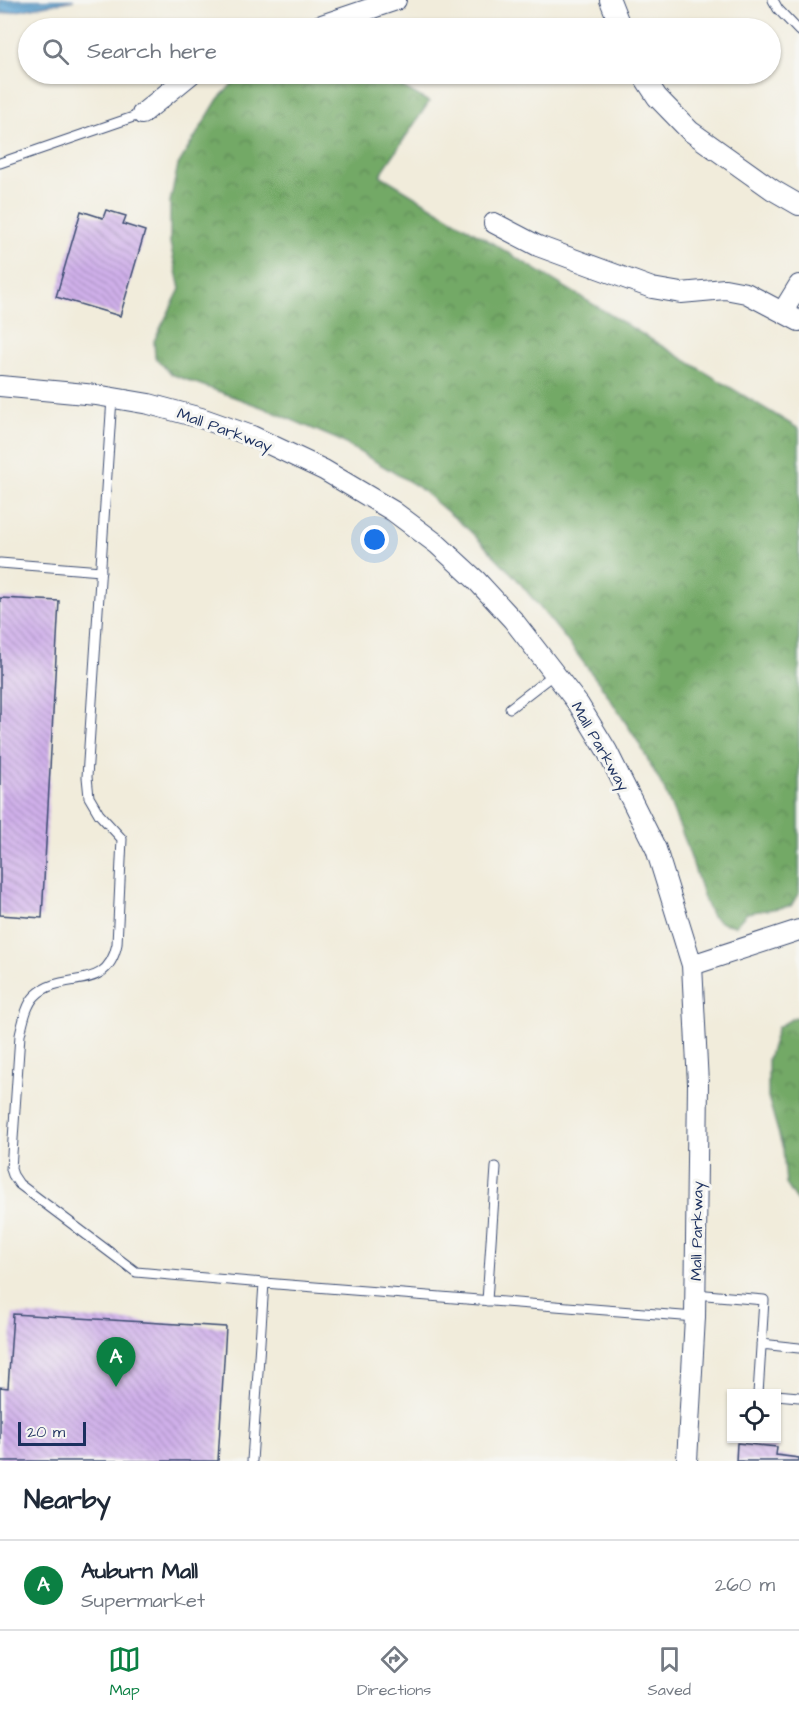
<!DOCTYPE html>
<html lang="en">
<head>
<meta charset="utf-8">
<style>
  :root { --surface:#fff; --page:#f6f6f7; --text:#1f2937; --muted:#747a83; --line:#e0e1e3; --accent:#0b8043 }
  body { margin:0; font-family:"Architects Daughter",sans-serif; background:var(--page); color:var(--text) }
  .controls { position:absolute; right:18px; bottom:18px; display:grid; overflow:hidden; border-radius:0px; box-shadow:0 2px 4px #0004 }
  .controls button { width:54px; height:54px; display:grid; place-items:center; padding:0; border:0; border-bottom:2px solid var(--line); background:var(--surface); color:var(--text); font:30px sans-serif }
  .scale { position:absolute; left:18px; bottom:15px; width:68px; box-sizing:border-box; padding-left:6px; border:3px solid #1b2f5e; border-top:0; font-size:16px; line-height:21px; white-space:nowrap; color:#1b2f5e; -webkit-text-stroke:4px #f6f6f2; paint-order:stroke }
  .you { position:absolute; left:375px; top:540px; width:21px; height:21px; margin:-15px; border:4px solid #fff; border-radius:50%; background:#1a73e8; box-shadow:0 0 0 9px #1a73e833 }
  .badge { display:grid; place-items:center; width:39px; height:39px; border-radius:50%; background:var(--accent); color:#fff; font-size:20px; font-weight:700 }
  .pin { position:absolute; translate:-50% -50px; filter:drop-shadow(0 2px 3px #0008) }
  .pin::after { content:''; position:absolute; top:32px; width:21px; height:18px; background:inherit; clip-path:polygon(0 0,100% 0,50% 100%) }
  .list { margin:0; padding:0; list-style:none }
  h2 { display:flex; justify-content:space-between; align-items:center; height:78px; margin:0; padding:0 24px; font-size:26px }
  h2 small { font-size:20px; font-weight:400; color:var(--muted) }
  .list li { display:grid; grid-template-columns:39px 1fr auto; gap:18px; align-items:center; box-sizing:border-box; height:90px; padding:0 24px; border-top:2px solid var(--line) }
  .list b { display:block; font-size:22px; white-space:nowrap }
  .list p { margin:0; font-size:20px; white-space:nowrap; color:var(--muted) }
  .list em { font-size:20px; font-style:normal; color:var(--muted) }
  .icon { flex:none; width:33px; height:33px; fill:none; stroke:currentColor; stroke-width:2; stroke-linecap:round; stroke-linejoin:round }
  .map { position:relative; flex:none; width:799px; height:1461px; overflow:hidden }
  .search { position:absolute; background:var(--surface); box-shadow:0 2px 4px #0004; left:18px; right:18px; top:18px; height:66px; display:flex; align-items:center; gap:15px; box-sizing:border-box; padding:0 21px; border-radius:33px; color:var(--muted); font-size:22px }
  .sheet { height:168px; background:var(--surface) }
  nav { display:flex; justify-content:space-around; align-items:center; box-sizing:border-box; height:84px; border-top:2px solid var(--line); background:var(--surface); font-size:16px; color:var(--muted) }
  nav a { display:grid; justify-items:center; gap:3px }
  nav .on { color:var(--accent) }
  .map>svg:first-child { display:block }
  .forest { fill:url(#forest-crowns); stroke:#476c62; stroke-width:1.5 }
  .water { fill:url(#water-rules); stroke:#3c6a98; stroke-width:1.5 }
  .building { fill:url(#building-back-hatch) }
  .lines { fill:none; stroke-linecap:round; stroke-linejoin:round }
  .service-casing { stroke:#3b4b71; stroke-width:11 }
  .minor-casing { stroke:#3b4b71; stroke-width:22 }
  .service { stroke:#fff; stroke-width:9 }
  .minor { stroke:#fff; stroke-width:20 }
  .labels { text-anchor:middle; stroke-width:6; stroke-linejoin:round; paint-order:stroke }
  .street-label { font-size:16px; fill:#1b2f5e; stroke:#f6f6f2 }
</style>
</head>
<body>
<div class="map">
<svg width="799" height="1461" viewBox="0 0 799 1461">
  <defs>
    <pattern id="forest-crowns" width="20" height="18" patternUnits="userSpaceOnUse" patternTransform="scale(1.5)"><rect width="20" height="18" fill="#73a966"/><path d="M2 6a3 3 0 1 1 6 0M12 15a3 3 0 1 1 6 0" fill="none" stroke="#5e8a57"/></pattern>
    <pattern id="water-rules" width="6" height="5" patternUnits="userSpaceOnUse" patternTransform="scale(1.5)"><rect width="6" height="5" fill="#5da4d3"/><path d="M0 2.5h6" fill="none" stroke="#4c86ae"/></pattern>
    <pattern id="building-back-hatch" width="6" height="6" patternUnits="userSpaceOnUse" patternTransform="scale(1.5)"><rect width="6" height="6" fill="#d0b0ea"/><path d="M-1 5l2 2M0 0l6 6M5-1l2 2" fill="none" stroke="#a890c1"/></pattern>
  </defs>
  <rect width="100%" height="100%" fill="#f6f6f2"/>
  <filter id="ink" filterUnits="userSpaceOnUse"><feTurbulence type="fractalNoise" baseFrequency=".0167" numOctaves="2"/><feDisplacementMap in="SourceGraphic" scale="12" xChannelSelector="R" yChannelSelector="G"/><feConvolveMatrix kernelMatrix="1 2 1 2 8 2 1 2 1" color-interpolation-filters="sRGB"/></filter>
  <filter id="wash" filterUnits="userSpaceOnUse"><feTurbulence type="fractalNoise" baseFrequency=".008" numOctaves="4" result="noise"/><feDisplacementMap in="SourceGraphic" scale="24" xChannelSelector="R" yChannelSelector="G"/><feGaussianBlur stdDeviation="1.35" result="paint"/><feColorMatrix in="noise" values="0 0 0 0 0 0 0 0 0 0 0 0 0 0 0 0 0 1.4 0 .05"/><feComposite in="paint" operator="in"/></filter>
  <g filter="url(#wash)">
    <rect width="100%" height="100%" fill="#f1ecdb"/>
    <path class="forest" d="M 247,74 L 381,74 L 429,102 L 380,175 L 799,429 L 799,892 L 791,906 L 747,913 L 735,926 L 722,923 L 712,916 L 706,904 L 685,840 L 664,789 L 637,740 L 605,691 L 565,638 L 515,577 L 470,531 L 417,486 L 339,440 L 264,408 L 171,374 L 155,357 L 154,341 L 180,289 L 170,243 L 170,202 L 178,165 L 218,99 L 236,80 Z
      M 795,1017 L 799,1018 L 799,1204 L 786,1184 L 783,1149 L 768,1097 L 768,1059 L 778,1027 Z"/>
    <path class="water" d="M 0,0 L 74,0 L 0,14 Z"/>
    <g id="blocks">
      <path class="building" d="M 106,210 L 126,216 L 123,224 L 145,231 L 120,316 L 56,297 L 81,211 L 103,218 Z
        M 0,598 L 59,601 L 42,918 L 0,915 Z
        M 13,1314 L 226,1327 L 218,1461 L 0,1461 L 0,1387 L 8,1388 Z
        M 737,1443 L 777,1447 L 776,1455 L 799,1458 L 799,1461 L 736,1461 Z"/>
    </g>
  </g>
  <g filter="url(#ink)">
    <use href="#blocks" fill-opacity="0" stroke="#3b4b71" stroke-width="1.5"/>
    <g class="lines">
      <defs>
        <path id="service" d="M 773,0 L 778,9 L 799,31
          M 0,163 L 142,114
          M 112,398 L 87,777 L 89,797 L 99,814 L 122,839 L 117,944 C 107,995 62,969 35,996 C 26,1005 23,1023 20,1035 L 11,1169 L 13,1175 L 19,1184 L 136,1272 L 264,1283 L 252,1461
          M 0,563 L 101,571
          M 510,708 L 554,674
          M 264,1283 L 695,1317
          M 695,1294 L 764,1300 L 758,1394
          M 487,1301 L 496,1167
          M 761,1344 L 799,1348
          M 776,1395 L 799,1397"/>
        <path id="minor" d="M 610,0 L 621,28
          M 313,28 L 396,0
          M 642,74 L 657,97 L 690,131 L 773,190 L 799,205
          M 142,114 L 191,74
          M 494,223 L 538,246 L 652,288 L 681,293 L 725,289 L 746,293 L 799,321
          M 783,311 L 799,285
          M 0,386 L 96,395 L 149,404 L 201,418 L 252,436 L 324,470 L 393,511 L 437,544 L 476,580 L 513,620 L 579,705 L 607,751 L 656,849 L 692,965 L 698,1084 L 695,1317 L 687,1461
          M 692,965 L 799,930"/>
      </defs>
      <use href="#service" class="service-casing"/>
      <use href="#minor" class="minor-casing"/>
      <use href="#service" class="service"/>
      <use href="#minor" class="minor"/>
    </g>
  </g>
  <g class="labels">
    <g class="street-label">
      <text transform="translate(225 429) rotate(20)" y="6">Mall Parkway</text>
      <text transform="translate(601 746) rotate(60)" y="6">Mall Parkway</text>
      <text transform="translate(696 1231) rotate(-89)" y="6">Mall Parkway</text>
    </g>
  </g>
</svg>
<div class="controls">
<button><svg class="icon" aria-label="locate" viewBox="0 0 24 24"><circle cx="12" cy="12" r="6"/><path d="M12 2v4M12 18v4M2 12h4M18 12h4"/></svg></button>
</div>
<div class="scale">20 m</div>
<div class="you"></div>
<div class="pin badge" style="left:116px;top:1387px">A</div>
<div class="search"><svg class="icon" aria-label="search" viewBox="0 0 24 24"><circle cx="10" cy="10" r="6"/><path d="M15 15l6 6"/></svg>Search here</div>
</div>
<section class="sheet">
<h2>Nearby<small></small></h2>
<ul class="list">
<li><span class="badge">A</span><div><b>Auburn Mall</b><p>Supermarket</p></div><em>260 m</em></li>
</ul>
</section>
<nav>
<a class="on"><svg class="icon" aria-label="map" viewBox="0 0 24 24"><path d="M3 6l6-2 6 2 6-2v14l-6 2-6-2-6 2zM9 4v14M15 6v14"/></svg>Map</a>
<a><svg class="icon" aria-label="directions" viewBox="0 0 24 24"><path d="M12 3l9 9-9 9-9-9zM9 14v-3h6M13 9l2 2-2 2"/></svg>Directions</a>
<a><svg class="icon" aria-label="saved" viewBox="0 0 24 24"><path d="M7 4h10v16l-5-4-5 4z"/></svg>Saved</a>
</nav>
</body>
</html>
